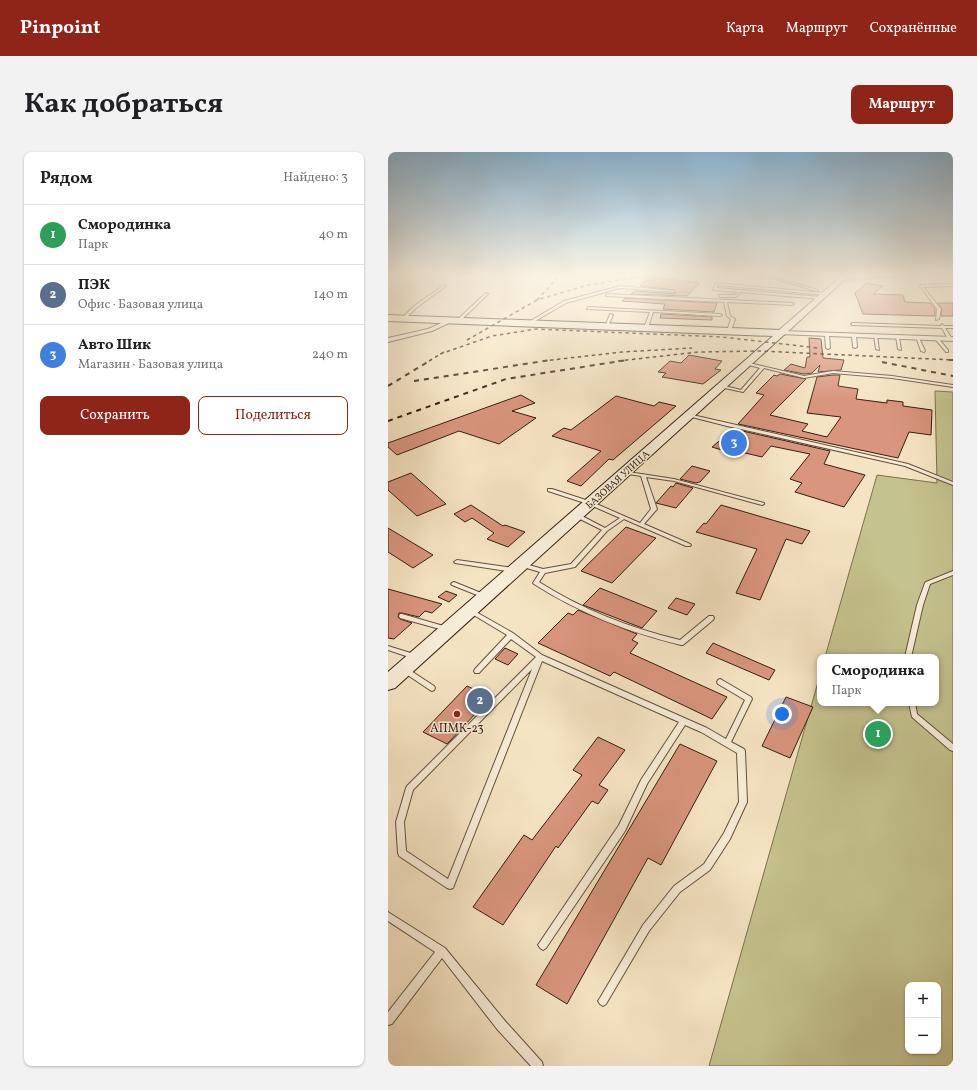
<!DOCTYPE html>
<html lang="ru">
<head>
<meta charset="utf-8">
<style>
  :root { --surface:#fff; --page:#f2f2f2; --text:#202124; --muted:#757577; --line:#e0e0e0; --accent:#8f2418 }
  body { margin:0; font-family:Vollkorn,serif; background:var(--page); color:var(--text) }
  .controls { position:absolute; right:12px; bottom:12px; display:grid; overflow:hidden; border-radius:8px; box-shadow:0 1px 3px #0004 }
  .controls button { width:36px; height:36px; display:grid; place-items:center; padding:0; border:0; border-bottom:1px solid var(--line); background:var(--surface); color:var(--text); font:20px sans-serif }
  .you { position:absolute; left:394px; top:562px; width:14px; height:14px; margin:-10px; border:3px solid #fff; border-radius:50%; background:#1a73e8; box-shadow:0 0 0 6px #1a73e833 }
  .badge { display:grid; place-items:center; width:26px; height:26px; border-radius:50%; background:var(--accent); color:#fff; font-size:13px; font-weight:700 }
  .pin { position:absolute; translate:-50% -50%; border:2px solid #fff; box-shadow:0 1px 4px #0006 }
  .popup { position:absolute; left:429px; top:502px; width:122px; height:52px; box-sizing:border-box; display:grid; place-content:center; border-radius:8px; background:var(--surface); filter:drop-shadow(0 1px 3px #0005); font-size:13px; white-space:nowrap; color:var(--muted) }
  .popup b { font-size:15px; color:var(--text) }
  .popup::after { content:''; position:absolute; left:50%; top:100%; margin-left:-8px; border:8px solid transparent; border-top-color:var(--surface) }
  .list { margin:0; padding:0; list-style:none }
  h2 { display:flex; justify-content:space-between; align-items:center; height:52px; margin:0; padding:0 16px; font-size:17px }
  h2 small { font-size:13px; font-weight:400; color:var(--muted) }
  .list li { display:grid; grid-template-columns:26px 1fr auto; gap:12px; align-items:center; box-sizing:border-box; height:60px; padding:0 16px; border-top:1px solid var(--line) }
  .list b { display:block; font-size:15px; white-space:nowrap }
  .list p { margin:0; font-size:13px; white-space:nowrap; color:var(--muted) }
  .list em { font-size:13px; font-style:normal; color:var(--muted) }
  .actions { display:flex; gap:8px; padding:12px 16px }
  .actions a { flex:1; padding:9px 0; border:1px solid var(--accent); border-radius:8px; text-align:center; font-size:14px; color:var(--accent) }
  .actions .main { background:var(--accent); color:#fff }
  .map { position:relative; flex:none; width:565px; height:914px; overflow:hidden; border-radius:8px }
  header { display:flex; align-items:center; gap:24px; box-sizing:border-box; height:56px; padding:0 20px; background:var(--accent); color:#fff }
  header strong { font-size:19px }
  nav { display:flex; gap:22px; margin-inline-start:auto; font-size:14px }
  .intro { display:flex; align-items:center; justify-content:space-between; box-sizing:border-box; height:96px; padding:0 24px }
  h1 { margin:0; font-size:28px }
  .button { padding:10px 18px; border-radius:8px; background:var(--accent); color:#fff; font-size:14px; font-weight:700 }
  main { display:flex; gap:24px; padding:0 24px }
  aside { flex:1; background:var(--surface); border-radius:8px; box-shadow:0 1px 3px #0004 }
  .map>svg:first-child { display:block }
  .green { fill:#c4c28e; stroke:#7c704f; fill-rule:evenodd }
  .building { fill:#d9957e; stroke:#341e10 }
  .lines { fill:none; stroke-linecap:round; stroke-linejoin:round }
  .service-casing { stroke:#64503d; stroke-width:2 }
  .minor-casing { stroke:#64503d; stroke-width:2 }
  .tertiary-casing { stroke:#64503d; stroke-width:2 }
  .secondary-casing { stroke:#341e10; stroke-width:2 }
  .service { fill:#f8edd8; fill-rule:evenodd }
  .minor { fill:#f8edd8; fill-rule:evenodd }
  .tertiary { fill:#f8edd8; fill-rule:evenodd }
  .secondary { fill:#f8edd8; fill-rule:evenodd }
  .rail-far1 { stroke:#341e10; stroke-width:1.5; stroke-dasharray:3.5 3.5; stroke-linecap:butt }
  .rail { stroke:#341e10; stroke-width:2; stroke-dasharray:5 5; stroke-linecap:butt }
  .poi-dot { fill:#8f2418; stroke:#f8edd8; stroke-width:1.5 }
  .labels { text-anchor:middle; stroke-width:3; stroke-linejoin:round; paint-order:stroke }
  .far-street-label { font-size:10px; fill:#341e10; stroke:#f8edd8 }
  .poi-label { font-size:12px; fill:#341e10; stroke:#f8edd8 }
</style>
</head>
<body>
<header>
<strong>Pinpoint</strong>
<nav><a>Карта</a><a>Маршрут</a><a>Сохранённые</a></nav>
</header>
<div class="intro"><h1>Как добраться</h1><a class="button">Маршрут</a></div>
<main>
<aside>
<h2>Рядом<small>Найдено: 3</small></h2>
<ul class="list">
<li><span class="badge" style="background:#2e9e5b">1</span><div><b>Смородинка</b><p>Парк</p></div><em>40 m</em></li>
<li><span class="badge" style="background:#5c6f8a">2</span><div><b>ПЭК</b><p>Офис · Базовая улица</p></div><em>140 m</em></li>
<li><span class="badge" style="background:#3f7fe0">3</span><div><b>Авто Шик</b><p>Магазин · Базовая улица</p></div><em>240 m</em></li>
</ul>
<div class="actions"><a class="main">Сохранить</a><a>Поделиться</a></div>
</aside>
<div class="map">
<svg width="565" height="914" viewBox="0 0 565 914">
  <rect width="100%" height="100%" fill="#f5e4c3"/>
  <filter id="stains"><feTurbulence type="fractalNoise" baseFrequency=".005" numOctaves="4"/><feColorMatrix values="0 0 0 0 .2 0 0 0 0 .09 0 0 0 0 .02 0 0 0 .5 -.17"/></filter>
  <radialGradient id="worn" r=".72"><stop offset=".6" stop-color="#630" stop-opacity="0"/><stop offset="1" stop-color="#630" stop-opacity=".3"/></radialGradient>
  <path class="green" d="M 547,239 L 565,240 L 565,914 L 321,914 L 432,523 L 432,551 L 548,551 L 548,505 L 437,505 L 489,323 L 549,331 ZM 520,833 L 550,833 L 550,899 L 520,899 Z"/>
  <path class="building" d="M 262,125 L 312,131 L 299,144 L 243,142 L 247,139 L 286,142 L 288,140 L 287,138 L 252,134 Z
    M 479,131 L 495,134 L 485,142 L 515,143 L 517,150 L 542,151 L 547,157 L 547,164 L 475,162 L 467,141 Z
    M 237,146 L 329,151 L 326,160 L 275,157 L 277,152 L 234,149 Z
    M 550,151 L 565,151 L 565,164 L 553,164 L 554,157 Z
    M 273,162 L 324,165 L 324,168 L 272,166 Z
    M 421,186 L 433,187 L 435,206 L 456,208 L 453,218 L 430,220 L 432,213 L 424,221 L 416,222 L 396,218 L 403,212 L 417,216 L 419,205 L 422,205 Z
    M 301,203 L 334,209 L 327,217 L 333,218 L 315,232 L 274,225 L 278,221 L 270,220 L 282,209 L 293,211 Z
    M 392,222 L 418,227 L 382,263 L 420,272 L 414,279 L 439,285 L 453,265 L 419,261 L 429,225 L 445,223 L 452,223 L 450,234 L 470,237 L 468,247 L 499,251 L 499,248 L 515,250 L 515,254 L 544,258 L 543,283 L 521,280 L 510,306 L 350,272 L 376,243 L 368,241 L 386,223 L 389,224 Z
    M 133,243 L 147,251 L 124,259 L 148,266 L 111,292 L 71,279 L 9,303 L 0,295 L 0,291 Z
    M 228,244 L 266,254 L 271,250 L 288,254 L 225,308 L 221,307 L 193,334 L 179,329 L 213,299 L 164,284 L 176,276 L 183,278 Z
    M 346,277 L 442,299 L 436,312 L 477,323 L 456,355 L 407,340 L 414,331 L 402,327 L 422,302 L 383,294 L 374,305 L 353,300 L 350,303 L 324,295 Z
    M 304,314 L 322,319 L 312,330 L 308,331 L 292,327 Z
    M 23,321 L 58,352 L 29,364 L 0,338 L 0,330 Z
    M 288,331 L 305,336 L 288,356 L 268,351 L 283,334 L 285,335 Z
    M 83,353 L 115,374 L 117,373 L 137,380 L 120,395 L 99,387 L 106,381 L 84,366 L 77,370 L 66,362 Z
    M 333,353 L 422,379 L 414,392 L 398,387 L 372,448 L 348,441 L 369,397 L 308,380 L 316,371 L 318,372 Z
    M 238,375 L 268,386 L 224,431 L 193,419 Z
    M 0,376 L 45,403 L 25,416 L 0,400 Z
    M 212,436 L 269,459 L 254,476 L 195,453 Z
    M 0,437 L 54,452 L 44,461 L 37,459 L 31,465 L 14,461 L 11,461 L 10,465 L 12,467 L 24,471 L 6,487 L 0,486 Z
    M 58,439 L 69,443 L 61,450 L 50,445 Z
    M 288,446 L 307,452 L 299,463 L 280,456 Z
    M 190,458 L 249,482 L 244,488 L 250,491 L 242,501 L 339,545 L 324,567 L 226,520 L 222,524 L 150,491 L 180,461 L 185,463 Z
    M 325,491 L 387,518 L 381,528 L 318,501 Z
    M 117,496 L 130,502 L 120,513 L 107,507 Z
    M 79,534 L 103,545 L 61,590 L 59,592 L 35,580 Z
    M 398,545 L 425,555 L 402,606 L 374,594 Z
    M 210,585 L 237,598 L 211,633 L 220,638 L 210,652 L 204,649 L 170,696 L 168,694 L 115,773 L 85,755 L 136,683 L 144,688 L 194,623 L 185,618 Z
    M 292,592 L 329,609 L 273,713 L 260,706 L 179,852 L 148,833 Z"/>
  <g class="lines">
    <defs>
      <path id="service" d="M 372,122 L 374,122 L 430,138 L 428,139 Z
        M 537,122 L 545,122 L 454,128 L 453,127 Z
        M 328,131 L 437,141 L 438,142 L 437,143 L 330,133 L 328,136 L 433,145 L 434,146 L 433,147 L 352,140 L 348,145 L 332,145 L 331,143 L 347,143 L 350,140 L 325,138 Z
        M 565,132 L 565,134 L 535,135 L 553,157 L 551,167 L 548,168 L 549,157 L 532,134 L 533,133 Z
        M 56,133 L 58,134 L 28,156 L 16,168 L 14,168 L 14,166 L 26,154 Z
        M 232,134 L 287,139 L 286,140 L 232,136 L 178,151 L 142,172 L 139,171 L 176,149 Z
        M 98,141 L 100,142 L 71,170 L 69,170 L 69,168 Z
        M 219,142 L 404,151 L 406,152 L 404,153 L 339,150 L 342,164 L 347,167 L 343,179 L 341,180 L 339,179 L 343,167 L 339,164 L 336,150 L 218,144 Z
        M 200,155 L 332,162 L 334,163 L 332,164 L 265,160 L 260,176 L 258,177 L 256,176 L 262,160 L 199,157 Z
        M 222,162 L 225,163 L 220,174 L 217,175 Z
        M 465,171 L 553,174 L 554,172 L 556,174 L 565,174 L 565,176 L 557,176 L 564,187 L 562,188 L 560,187 L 554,176 L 464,173 L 463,172 Z
        M 439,182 L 441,183 L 442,196 L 440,197 L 438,196 L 437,183 Z
        M 466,183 L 468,184 L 469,195 L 467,196 L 465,195 L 464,184 Z
        M 486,183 L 489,184 L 491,198 L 488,197 Z
        M 508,184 L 511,185 L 513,198 L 510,197 Z
        M 528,185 L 531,186 L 537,199 L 536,200 L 533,199 Z
        M 548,186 L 550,186 L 560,198 L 560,200 L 558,200 L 548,188 Z
        M 357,210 L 416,224 L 445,219 L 504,224 L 565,233 L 565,235 L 504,226 L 445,221 L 416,226 L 376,216 L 355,240 L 332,235 L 332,233 L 333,233 L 353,238 L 372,216 L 357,212 Z
        M 300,262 L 520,312 L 565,330 L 565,333 L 517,314 L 339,274 L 300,264 Z
        M 234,319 L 286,327 L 376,351 L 376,352 L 374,353 L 286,329 L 258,325 L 269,357 L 256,372 L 302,392 L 303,393 L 302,394 L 298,394 L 236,367 L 219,379 L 187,415 L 157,421 L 151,430 C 195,458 242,476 292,488 L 321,464 L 325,464 L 326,466 L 325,468 L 295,493 L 293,493 C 240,480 193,462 146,432 L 145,431 L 152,420 L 132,414 L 131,413 L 134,411 L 155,417 L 183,412 L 214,378 L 186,364 L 186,362 L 190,362 L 217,376 L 232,366 L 200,352 L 160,339 L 160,337 L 164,337 L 204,350 L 252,371 L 263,357 L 253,324 L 234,321 Z
        M 69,408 L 125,416 L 128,418 L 125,420 L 67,411 L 66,410 Z
        M 565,419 L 565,423 L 542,432 L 535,453 L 523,505 L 517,505 L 529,453 L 537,431 L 538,430 Z
        M 66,430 L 98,443 L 99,444 L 98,445 L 94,445 L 64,433 L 63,432 L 64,431 Z
        M 81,456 L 125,481 L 154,503 L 319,576 L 338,587 L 357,548 L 330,532 L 329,530 L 330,528 L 332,527 L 334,528 L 363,545 L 364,547 L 343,590 L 356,597 L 357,599 L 359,650 L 342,687 L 322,718 L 292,740 L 261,779 L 218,852 L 215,854 L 212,852 L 210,849 L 212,846 L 255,773 L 286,734 L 316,712 L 336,681 L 351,650 L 349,601 L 313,580 L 297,573 L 259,632 L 237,679 L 158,796 L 155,798 L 152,796 L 150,793 L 152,790 L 231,673 L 253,628 L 291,570 L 154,509 L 65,736 L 62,737 L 59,736 L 11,704 L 10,701 L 8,670 L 18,636 L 19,634 L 148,505 L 123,487 L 91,521 L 87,521 L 86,519 L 87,517 L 119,483 L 79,459 L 78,458 L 79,457 ZM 144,517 L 60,727 L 18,699 L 16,670 L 25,638 Z
        M 12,462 L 14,462 L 59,475 L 62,477 L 59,479 L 12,466 L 11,464 Z
        M 0,494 L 29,503 L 30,505 L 29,507 L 27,507 L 0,498 Z
        M 17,515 L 46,534 L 47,536 L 46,538 L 44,539 L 42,538 L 15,520 L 14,518 L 15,516 Z
        M 521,551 L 527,551 L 529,562 L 565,592 L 565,599 L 562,598 L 524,565 Z
        M 0,760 L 57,796 L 117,869 L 154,910 L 155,914 L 143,914 L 109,877 L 54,806 L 4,872 L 0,873 L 0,860 L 47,800 L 0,769 Z"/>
      <path id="minor" d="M 62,167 L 67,168 L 44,179 L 0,190 L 0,186 L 40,177 Z
        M 393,179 L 565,185 L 565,189 L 391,182 L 390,181 Z"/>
      <path id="tertiary" d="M 451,122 L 457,122 L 456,128 L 396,183 L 390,183 L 390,179 L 451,126 Z"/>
      <path id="secondary" d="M 0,163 L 393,178 L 398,181 L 7,536 L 0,538 L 0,520 L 385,184 L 0,169 Z"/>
    </defs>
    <use href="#service" class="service-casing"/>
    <use href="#minor" class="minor-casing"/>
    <use href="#tertiary" class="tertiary-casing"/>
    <use href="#secondary" class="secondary-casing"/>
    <use href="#service" class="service"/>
    <use href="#minor" class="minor"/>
    <use href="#tertiary" class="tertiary"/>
    <use href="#secondary" class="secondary"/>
    <path class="rail-far1" d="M 149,148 L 173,122
      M 79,188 L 149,148 L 200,133 L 270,122
      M 52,202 L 104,184 L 148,177 L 334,185 L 430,196
      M 41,209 L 56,200
      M 155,209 L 234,200 L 304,196
      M 230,209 L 310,200 L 372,199 L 565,208"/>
    <path class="rail" d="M 561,208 L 565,208
      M 494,210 L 565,224
      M 26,229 L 163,208
      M 0,234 L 43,208
      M 0,269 L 118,227 L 239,208"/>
  </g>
  <linearGradient id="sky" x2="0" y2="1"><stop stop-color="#8bb7d7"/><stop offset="0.49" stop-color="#faf3e4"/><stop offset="1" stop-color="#faf3e4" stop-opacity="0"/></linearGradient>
  <rect width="565" height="250" fill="url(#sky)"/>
  <circle class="poi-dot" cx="69" cy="562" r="4"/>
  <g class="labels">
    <g class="far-street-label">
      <text transform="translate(229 327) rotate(-42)" y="4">БАЗОВАЯ УЛИЦА</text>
    </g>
    <g class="poi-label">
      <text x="69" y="580">АПМК-23</text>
    </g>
  </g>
  <rect width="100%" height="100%" filter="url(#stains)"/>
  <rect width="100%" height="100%" fill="url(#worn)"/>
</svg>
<div class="controls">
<button>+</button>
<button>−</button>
</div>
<div class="you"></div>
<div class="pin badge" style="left:490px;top:582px;background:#2e9e5b">1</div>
<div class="popup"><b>Смородинка</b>Парк</div>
<div class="pin badge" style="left:92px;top:549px;background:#5c6f8a">2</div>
<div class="pin badge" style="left:346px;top:291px;background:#3f7fe0">3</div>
</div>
</main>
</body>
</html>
